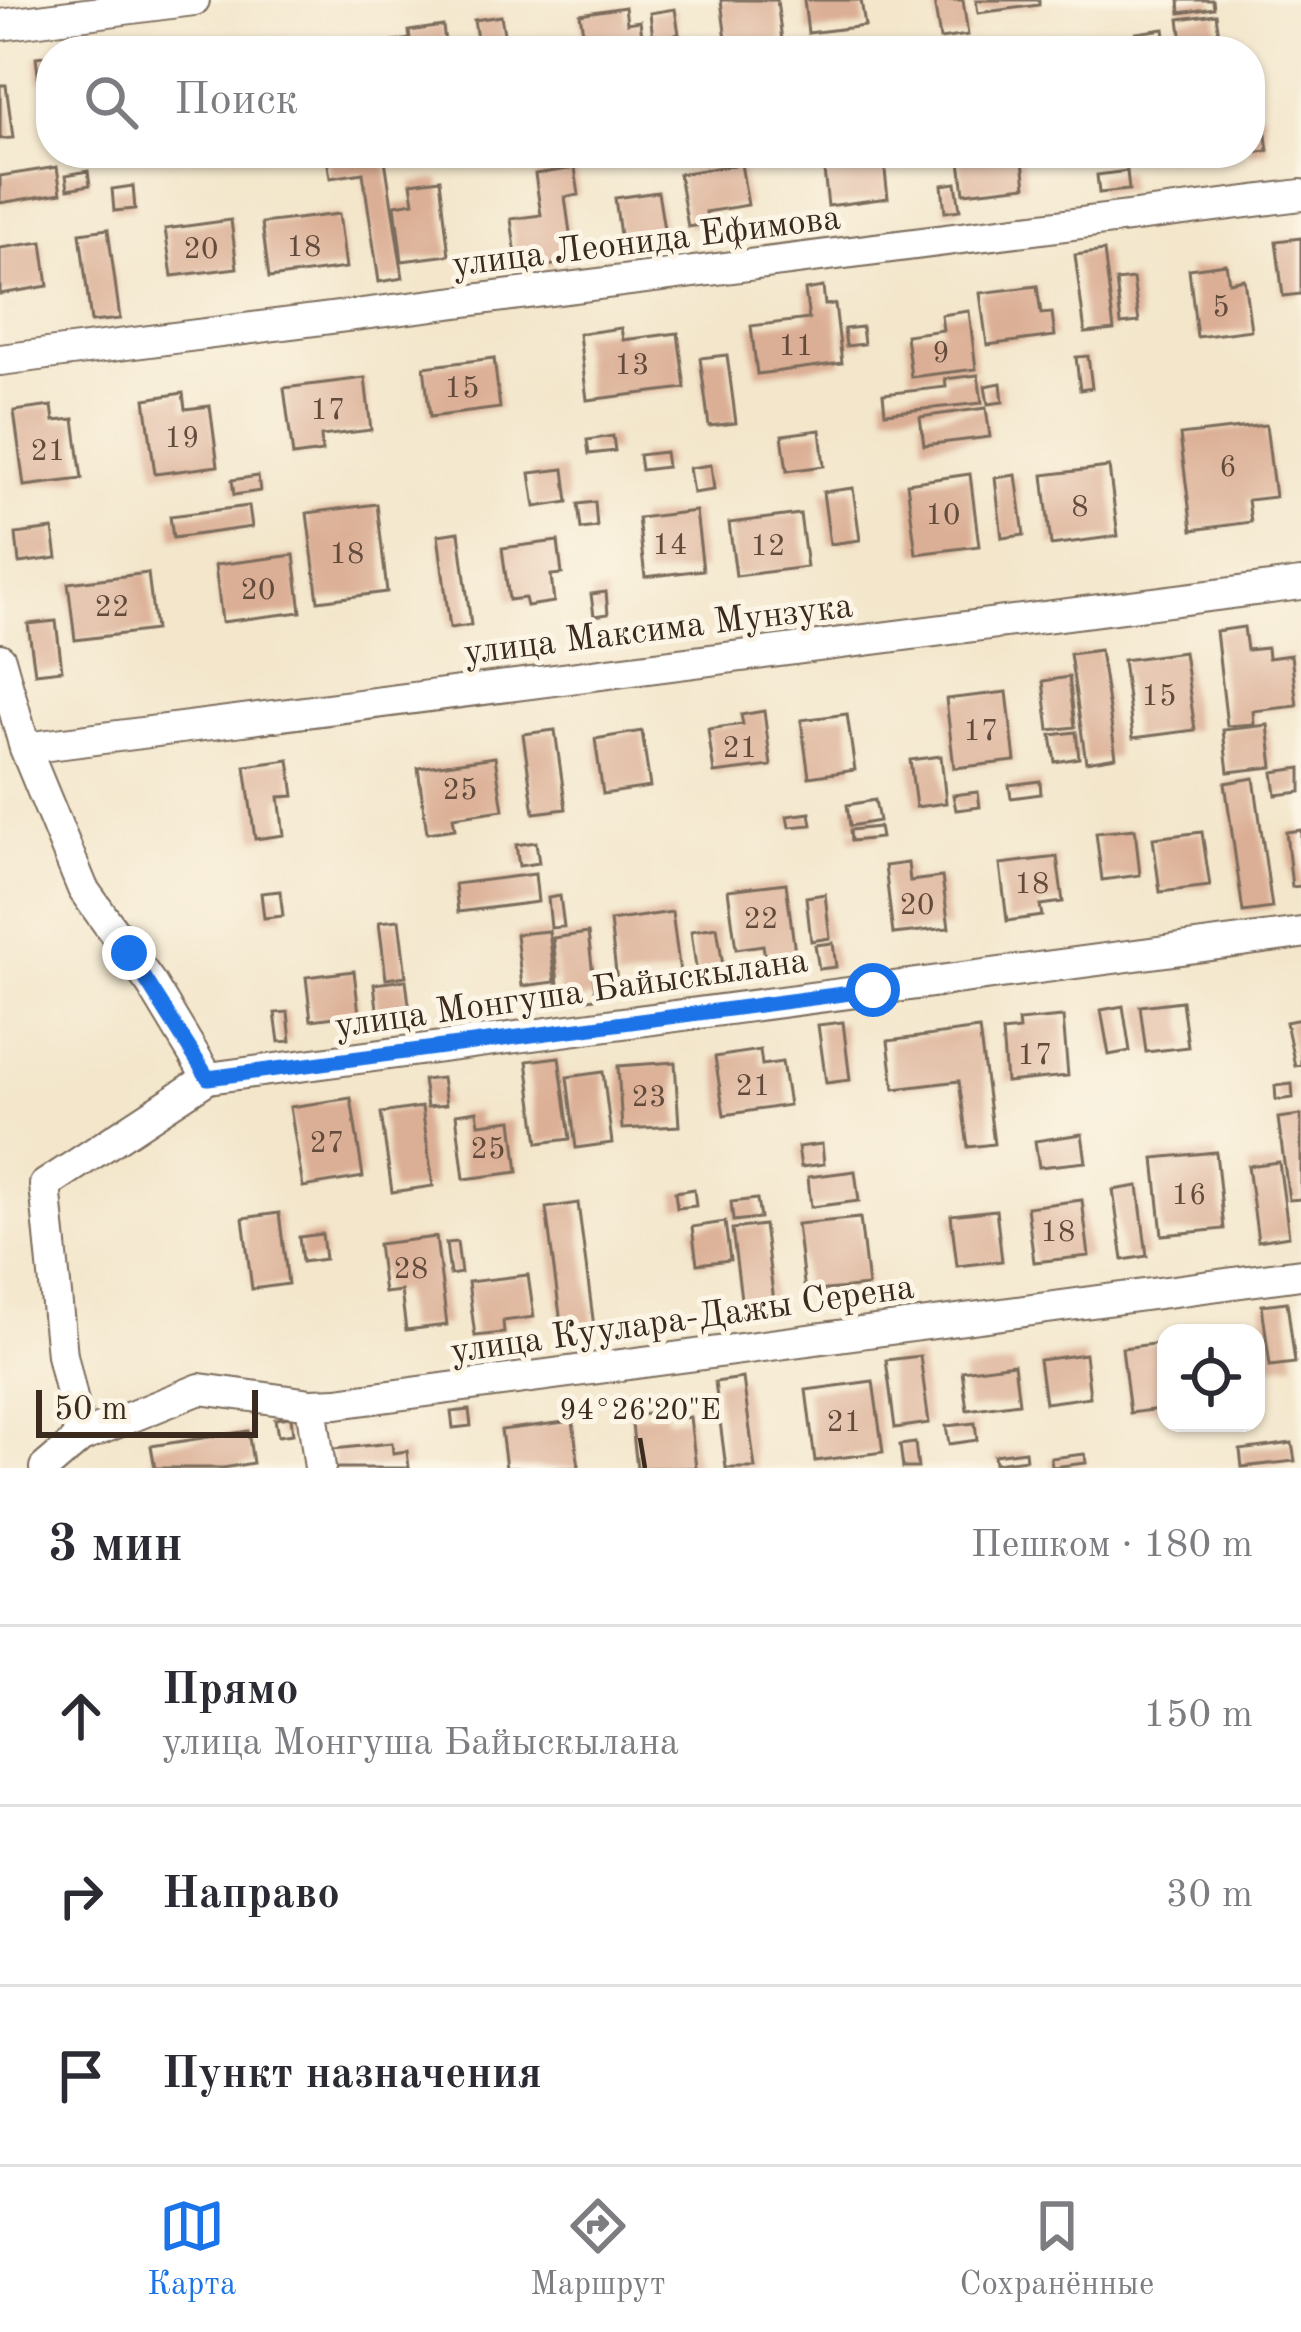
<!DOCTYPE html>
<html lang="ru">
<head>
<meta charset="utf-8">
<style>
  :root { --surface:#fff; --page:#f7f7f7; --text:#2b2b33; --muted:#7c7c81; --line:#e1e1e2; --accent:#1a73e8 }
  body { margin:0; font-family:"Old Standard TT",serif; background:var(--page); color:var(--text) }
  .controls { position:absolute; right:36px; bottom:36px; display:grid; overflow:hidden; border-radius:24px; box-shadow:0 3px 9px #0004 }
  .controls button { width:108px; height:108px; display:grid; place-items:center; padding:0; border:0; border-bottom:3px solid var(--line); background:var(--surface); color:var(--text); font:60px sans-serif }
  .scale { position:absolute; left:36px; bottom:30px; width:222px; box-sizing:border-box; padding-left:12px; border:6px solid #3b2a1e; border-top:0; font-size:33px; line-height:42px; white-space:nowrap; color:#3b2a1e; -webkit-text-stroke:9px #fcf5e5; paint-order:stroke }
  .stop { position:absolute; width:36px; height:36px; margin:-27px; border:9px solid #1a73e8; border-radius:50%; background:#fff }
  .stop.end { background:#1a73e8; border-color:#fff; box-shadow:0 3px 12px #0008 }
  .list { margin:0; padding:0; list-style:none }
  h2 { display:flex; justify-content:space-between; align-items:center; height:156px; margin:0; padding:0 48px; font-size:51px }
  h2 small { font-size:39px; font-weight:400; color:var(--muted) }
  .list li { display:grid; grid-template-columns:78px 1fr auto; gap:36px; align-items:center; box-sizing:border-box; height:180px; padding:0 48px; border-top:3px solid var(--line) }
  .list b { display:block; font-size:45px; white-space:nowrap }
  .list p { margin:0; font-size:39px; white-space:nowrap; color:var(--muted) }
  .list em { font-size:39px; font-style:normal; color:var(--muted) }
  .icon { flex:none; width:66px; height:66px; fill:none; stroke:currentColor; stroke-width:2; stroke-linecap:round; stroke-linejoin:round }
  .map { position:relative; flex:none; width:1301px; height:1468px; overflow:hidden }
  .search { position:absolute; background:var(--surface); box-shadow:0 3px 9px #0004; left:36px; right:36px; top:36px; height:132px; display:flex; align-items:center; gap:30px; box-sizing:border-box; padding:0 42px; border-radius:48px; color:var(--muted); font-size:45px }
  .sheet { height:696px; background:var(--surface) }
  nav { display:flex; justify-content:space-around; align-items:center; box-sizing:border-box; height:168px; border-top:3px solid var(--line); background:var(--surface); font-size:33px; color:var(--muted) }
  nav a { display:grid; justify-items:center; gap:6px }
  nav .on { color:var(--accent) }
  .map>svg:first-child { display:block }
  .building { fill:#dbaf95 }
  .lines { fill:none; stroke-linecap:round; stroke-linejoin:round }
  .street-casing { stroke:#7b6c5b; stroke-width:34 }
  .street { stroke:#fff; stroke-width:30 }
  .route { stroke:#1a73e8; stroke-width:15 }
  .ticks { fill:none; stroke:#3b2a1e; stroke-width:4.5 }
  .labels { text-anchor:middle; stroke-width:10; stroke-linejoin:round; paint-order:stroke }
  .number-label { font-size:30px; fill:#634b3c }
  .street-label { font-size:36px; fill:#3b2a1e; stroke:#fcf5e5 }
  .ticks-label { font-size:30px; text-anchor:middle; fill:#3b2a1e; stroke:#fcf5e5; stroke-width:10; stroke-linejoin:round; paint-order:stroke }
</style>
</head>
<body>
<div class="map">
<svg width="1301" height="1468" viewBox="0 0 1301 1468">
  <rect width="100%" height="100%" fill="#fcf5e5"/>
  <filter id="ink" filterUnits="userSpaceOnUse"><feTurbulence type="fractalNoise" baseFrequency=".00833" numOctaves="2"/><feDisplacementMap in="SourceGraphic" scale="24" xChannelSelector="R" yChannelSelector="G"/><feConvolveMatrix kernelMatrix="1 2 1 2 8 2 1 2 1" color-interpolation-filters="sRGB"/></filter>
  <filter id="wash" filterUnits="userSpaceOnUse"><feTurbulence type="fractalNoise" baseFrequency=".004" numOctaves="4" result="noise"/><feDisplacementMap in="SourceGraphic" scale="48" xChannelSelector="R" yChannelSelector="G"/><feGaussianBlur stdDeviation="2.7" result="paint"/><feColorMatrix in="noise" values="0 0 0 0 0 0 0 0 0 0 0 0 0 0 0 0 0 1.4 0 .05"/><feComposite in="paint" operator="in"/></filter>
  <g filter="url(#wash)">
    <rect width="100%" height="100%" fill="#f3e6cb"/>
    <g id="blocks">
      <path class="building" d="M 721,0 L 777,0 L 782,41 L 727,48 Z
        M 804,0 L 861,0 L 865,26 L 808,33 Z
        M 934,0 L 963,0 L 968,35 L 940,39 Z
        M 976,0 L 1039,0 L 1039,5 L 978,13 Z
        M 1179,0 L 1213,0 L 1214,8 L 1180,13 Z
        M 625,7 L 627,23 L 640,21 L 644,51 L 586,51 L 580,14 Z
        M 675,9 L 679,34 L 653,38 L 650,13 Z
        M 1216,14 L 1219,36 L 1182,41 L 1179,19 Z
        M 501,16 L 507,51 L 479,51 L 474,20 Z
        M 443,26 L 446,51 L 385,51 L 384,43 L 410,39 L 409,31 Z
        M 1164,29 L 1166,44 L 1138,48 L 1136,33 Z
        M 313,41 L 314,51 L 262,51 L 262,48 Z
        M 51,55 L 51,81 L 39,82 L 36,57 Z
        M 0,85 L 6,85 L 13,138 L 0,139 Z
        M 1263,112 L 1268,151 L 1250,153 L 1250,114 Z
        M 359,153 L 384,153 L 403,278 L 379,282 L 363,173 L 330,178 L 327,158 Z
        M 822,153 L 883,153 L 888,198 L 828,206 Z
        M 959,153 L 1022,153 L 1026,186 L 964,193 Z
        M 741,164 L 748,205 L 706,212 L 708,224 L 688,227 L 679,174 Z
        M 57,167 L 61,193 L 0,203 L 0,176 Z
        M 575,168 L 579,195 L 565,197 L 574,262 L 518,270 L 511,219 L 541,215 L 535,174 Z
        M 88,171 L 90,185 L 68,189 L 66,175 Z
        M 1127,171 L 1129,190 L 1099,193 L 1097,175 Z
        M 440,179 L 449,255 L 402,261 L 395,205 L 414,202 L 411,183 Z
        M 956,183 L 960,210 L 945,212 L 942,185 Z
        M 133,186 L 135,209 L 114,211 L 112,189 Z
        M 658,192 L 665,236 L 621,243 L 615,198 Z
        M 339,214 L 346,268 L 269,278 L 262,223 Z
        M 231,220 L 237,268 L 172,276 L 165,229 Z
        M 108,229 L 120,319 L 91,322 L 80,233 Z
        M 1301,238 L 1301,294 L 1283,296 L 1276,241 Z
        M 42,242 L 48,286 L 0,294 L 0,248 Z
        M 1104,251 L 1114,330 L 1085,333 L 1075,255 Z
        M 1226,264 L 1229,282 L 1244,279 L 1251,330 L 1197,337 L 1189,269 Z
        M 1133,279 L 1139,322 L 1121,324 L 1116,281 Z
        M 1037,286 L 1041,314 L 1052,313 L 1055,336 L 987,345 L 980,293 Z
        M 823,287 L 825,305 L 835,304 L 842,363 L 757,374 L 751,326 L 809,319 L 805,290 Z
        M 969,311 L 976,369 L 911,377 L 906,335 L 943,330 L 941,315 Z
        M 862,327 L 864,344 L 846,346 L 844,329 Z
        M 621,328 L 623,340 L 678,333 L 685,388 L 587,400 L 579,334 Z
        M 727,355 L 736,423 L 709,426 L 700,358 Z
        M 1088,356 L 1092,388 L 1080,390 L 1076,357 Z
        M 494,358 L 500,408 L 430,417 L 424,367 Z
        M 978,375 L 982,403 L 885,413 L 883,394 L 946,387 L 945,379 Z
        M 365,378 L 371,430 L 321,436 L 322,452 L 293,456 L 284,388 Z
        M 1001,383 L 1003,402 L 988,404 L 985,386 Z
        M 183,393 L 185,409 L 210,406 L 218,466 L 155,474 L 145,399 Z
        M 52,406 L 54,421 L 74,419 L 82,479 L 24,486 L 14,411 Z
        M 986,408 L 990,437 L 924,445 L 920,417 Z
        M 1266,425 L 1275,497 L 1248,500 L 1251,522 L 1192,530 L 1180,435 Z
        M 820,430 L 824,466 L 787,471 L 782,435 Z
        M 613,436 L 615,451 L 589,454 L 587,440 Z
        M 665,452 L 667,467 L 641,470 L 639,455 Z
        M 711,465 L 714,490 L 693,493 L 689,468 Z
        M 1109,467 L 1118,536 L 1051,545 L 1043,475 Z
        M 564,469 L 568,502 L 535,507 L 530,473 Z
        M 970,474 L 979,546 L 916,554 L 907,483 Z
        M 1016,475 L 1024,535 L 1002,538 L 995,478 Z
        M 258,476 L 260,491 L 234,495 L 232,480 Z
        M 853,488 L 860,540 L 830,544 L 823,492 Z
        M 595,502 L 597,527 L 581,529 L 578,504 Z
        M 377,504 L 387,592 L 318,601 L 307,513 Z
        M 249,506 L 252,527 L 173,538 L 170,516 Z
        M 696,511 L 703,570 L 645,577 L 638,518 Z
        M 800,514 L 807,567 L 736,576 L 729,523 Z
        M 53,529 L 57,558 L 19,563 L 16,534 Z
        M 459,532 L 471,625 L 450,628 L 438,535 Z
        M 558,541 L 562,574 L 551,575 L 554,602 L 527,606 L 525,598 L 509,600 L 502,548 Z
        M 294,555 L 301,612 L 222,622 L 215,565 Z
        M 148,573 L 155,630 L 75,640 L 68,583 Z
        M 606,592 L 608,614 L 594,616 L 591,594 Z
        M 56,621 L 62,670 L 35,673 L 28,624 Z
        M 1244,627 L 1247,650 L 1267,648 L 1268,658 L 1291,655 L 1297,706 L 1253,711 L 1254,724 L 1227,726 L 1216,631 Z
        M 1100,650 L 1116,757 L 1086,762 L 1070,654 Z
        M 1184,652 L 1195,730 L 1133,738 L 1123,660 Z
        M 1069,677 L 1075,727 L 1049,730 L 1043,681 Z
        M 1007,692 L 1015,761 L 954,768 L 946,699 Z
        M 764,711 L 771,766 L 714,773 L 708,729 L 743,724 L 741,715 Z
        M 847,714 L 855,770 L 809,777 L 801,720 Z
        M 1268,725 L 1273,767 L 1228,772 L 1223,730 Z
        M 555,730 L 566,809 L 534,813 L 523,734 Z
        M 642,731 L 650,787 L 603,794 L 595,739 Z
        M 1076,732 L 1079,758 L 1055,762 L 1051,735 Z
        M 941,756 L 946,803 L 916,807 L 910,760 Z
        M 495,757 L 503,810 L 453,817 L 455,829 L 427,833 L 418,768 Z
        M 289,760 L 294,796 L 279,797 L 284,835 L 255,839 L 245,766 Z
        M 1301,768 L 1301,792 L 1276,795 L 1273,772 Z
        M 1254,778 L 1272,908 L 1243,912 L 1225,783 Z
        M 1040,781 L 1041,794 L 1011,798 L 1009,785 Z
        M 978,792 L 980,807 L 956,810 L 953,795 Z
        M 875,800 L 879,821 L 850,826 L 847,805 Z
        M 810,813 L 812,825 L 789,827 L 787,816 Z
        M 879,827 L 881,838 L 851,841 L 850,830 Z
        M 1135,829 L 1140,875 L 1102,880 L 1096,833 Z
        M 1301,830 L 1301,886 L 1292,887 L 1286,832 Z
        M 1202,832 L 1210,886 L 1160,892 L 1153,838 Z
        M 536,842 L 539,863 L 519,866 L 516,845 Z
        M 1057,857 L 1063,902 L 1040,905 L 1042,916 L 1007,921 L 1000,864 Z
        M 908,863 L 910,881 L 942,877 L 949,928 L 893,934 L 885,866 Z
        M 535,874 L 538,902 L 458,912 L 455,884 Z
        M 786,883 L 795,953 L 765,957 L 763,945 L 736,949 L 728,890 Z
        M 280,891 L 283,916 L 264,918 L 261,893 Z
        M 825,894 L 830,938 L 811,941 L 806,897 Z
        M 560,896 L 564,927 L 551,928 L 548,898 Z
        M 672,912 L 680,973 L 617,981 L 610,921 Z
        M 399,920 L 406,976 L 386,979 L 379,922 Z
        M 717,927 L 725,979 L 698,982 L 691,931 Z
        M 549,931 L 555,982 L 522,986 L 516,934 Z
        M 588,933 L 596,998 L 560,1002 L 553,938 Z
        M 833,943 L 836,967 L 819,969 L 815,945 Z
        M 354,971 L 359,1014 L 311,1020 L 306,977 Z
        M 406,980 L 411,1021 L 379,1025 L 374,984 Z
        M 1182,1001 L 1188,1047 L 1146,1052 L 1140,1006 Z
        M 1123,1006 L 1130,1051 L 1109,1055 L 1101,1010 Z
        M 288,1012 L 291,1041 L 279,1042 L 275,1013 Z
        M 1063,1017 L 1068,1076 L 1006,1082 L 1002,1032 L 1019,1030 L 1018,1021 Z
        M 1301,1019 L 1301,1065 L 1295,1066 L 1286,1022 Z
        M 843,1022 L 850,1080 L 826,1083 L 818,1025 Z
        M 979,1029 L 994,1144 L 968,1147 L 959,1081 L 894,1089 L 888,1041 Z
        M 760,1050 L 762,1065 L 782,1062 L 789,1105 L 724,1115 L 715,1057 Z
        M 559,1057 L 570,1139 L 538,1143 L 527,1061 Z
        M 675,1062 L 679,1126 L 622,1129 L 618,1066 Z
        M 603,1072 L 612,1143 L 576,1148 L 567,1077 Z
        M 442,1078 L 446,1105 L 427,1107 L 423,1080 Z
        M 1292,1084 L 1293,1098 L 1276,1100 L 1275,1086 Z
        M 351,1098 L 363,1177 L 303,1187 L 290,1107 Z
        M 422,1107 L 433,1186 L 392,1192 L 381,1113 Z
        M 477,1111 L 479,1124 L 512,1120 L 518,1172 L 464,1179 L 456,1114 Z
        M 1301,1115 L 1301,1199 L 1289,1200 L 1278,1118 Z
        M 1082,1134 L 1086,1162 L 1039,1167 L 1035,1141 Z
        M 822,1144 L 824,1164 L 801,1167 L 798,1147 Z
        M 1216,1152 L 1224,1229 L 1162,1235 L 1154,1158 Z
        M 1279,1162 L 1289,1236 L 1258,1241 L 1248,1166 Z
        M 855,1171 L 859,1201 L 811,1207 L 808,1177 Z
        M 1138,1186 L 1147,1256 L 1123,1260 L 1113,1190 Z
        M 694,1189 L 696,1206 L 677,1208 L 675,1192 Z
        M 757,1199 L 760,1218 L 733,1221 L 731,1202 Z
        M 1082,1200 L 1089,1256 L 1034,1262 L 1027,1207 Z
        M 578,1203 L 594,1327 L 562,1331 L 546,1208 Z
        M 996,1210 L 1002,1261 L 957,1266 L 951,1215 Z
        M 279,1213 L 288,1284 L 252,1289 L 243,1218 Z
        M 860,1218 L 868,1286 L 805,1292 L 797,1224 Z
        M 725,1222 L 730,1260 L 697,1264 L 692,1227 Z
        M 764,1225 L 775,1309 L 743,1314 L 732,1229 Z
        M 322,1234 L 325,1259 L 302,1262 L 299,1237 Z
        M 436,1237 L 447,1325 L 406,1330 L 401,1291 L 384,1293 L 378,1244 Z
        M 457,1242 L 461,1273 L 450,1275 L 446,1243 Z
        M 528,1275 L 534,1317 L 503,1321 L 504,1333 L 475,1336 L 468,1282 Z
        M 1287,1302 L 1295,1363 L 1270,1366 L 1262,1305 Z
        M 1161,1343 L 1166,1408 L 1130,1413 L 1122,1348 Z
        M 1085,1354 L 1090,1397 L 1045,1403 L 1039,1360 Z
        M 920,1356 L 929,1423 L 895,1428 L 886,1360 Z
        M 1014,1364 L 1019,1403 L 967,1410 L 962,1371 Z
        M 743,1378 L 755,1468 L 726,1468 L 715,1382 Z
        M 873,1381 L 883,1452 L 815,1461 L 806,1390 Z
        M 469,1410 L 471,1426 L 453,1428 L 451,1412 Z
        M 666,1412 L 667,1420 L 690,1417 L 696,1468 L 637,1468 L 631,1416 Z
        M 291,1417 L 293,1434 L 278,1436 L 275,1419 Z
        M 573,1421 L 579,1468 L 506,1468 L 501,1430 Z
        M 975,1423 L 977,1440 L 949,1444 L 946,1426 Z
        M 248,1431 L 253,1463 L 223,1468 L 155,1468 L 151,1446 Z
        M 392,1443 L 393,1453 L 407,1451 L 409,1468 L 335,1468 L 333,1449 Z
        M 915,1443 L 918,1468 L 903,1468 L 900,1445 Z
        M 1292,1443 L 1295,1461 L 1242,1467 L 1240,1450 Z
        M 1025,1451 L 1026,1459 L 995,1463 L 994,1455 Z
        M 1085,1454 L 1086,1463 L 1052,1467 L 1051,1458 Z"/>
    </g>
  </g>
  <g filter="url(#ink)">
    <use href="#blocks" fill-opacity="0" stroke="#7b6c5b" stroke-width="3"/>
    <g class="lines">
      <defs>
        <path id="street" d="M 0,25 L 194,0
          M 0,360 L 1301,195
          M 0,659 L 25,748 L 83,889 L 152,985 L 208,1078 L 45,1185 L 62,1355 L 81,1437
          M 25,748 L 1301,584
          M 208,1078 L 1301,933
          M 311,1404 L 320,1468
          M 45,1468 L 81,1437 L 200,1389 L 311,1404 L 337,1403 L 1301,1274"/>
      </defs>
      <use href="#street" class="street-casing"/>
      <use href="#street" class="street"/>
    </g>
  </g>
  <g class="lines" filter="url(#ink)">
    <path class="route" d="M 129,953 L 208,1078 L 873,990"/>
  </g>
  <path class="ticks" d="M 640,1438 L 645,1468"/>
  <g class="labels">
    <g class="number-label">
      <text x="304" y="256">18</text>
      <text x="201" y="258">20</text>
      <text x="1221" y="316">5</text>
      <text x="796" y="355">11</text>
      <text x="941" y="362">9</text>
      <text x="632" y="374">13</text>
      <text x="462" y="397">15</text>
      <text x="328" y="419">17</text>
      <text x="182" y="447">19</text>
      <text x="48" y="460">21</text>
      <text x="1228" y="476">6</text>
      <text x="1080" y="516">8</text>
      <text x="943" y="524">10</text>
      <text x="670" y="554">14</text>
      <text x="768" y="555">12</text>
      <text x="347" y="563">18</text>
      <text x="258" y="599">20</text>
      <text x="112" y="616">22</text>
      <text x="1159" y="705">15</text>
      <text x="981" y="740">17</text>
      <text x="740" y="757">21</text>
      <text x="460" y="799">25</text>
      <text x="1032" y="893">18</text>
      <text x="917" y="914">20</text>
      <text x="761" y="928">22</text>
      <text x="1035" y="1064">17</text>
      <text x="753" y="1095">21</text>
      <text x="649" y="1106">23</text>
      <text x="327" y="1152">27</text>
      <text x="488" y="1158">25</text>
      <text x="1189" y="1204">16</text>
      <text x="1058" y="1241">18</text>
      <text x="411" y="1278">28</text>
      <text x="844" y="1431">21</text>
    </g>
    <g class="street-label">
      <text transform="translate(646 239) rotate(-7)" y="13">улица Леонида Ефимова</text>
      <text transform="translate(658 627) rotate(-7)" y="13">улица Максима Мунзука</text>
      <text transform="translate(571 991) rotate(-8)" y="13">улица Монгуша Байыскылана</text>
      <text transform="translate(682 1317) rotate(-8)" y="13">улица Куулара-Дажы Серена</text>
    </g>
  </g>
  <g class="ticks-label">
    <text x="640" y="1419">94°26'20"E</text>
  </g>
</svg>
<div class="controls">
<button><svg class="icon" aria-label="locate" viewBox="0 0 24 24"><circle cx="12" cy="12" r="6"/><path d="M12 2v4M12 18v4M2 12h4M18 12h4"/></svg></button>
</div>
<div class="scale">50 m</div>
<div class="stop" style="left:873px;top:990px"></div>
<div class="stop end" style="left:129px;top:953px"></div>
<div class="search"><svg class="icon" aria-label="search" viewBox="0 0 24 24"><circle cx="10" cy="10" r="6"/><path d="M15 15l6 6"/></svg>Поиск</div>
</div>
<section class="sheet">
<h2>3 мин<small>Пешком · 180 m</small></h2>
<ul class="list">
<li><svg class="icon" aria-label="ahead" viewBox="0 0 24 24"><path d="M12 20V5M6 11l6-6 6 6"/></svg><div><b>Прямо</b><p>улица Монгуша Байыскылана</p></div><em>150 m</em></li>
<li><svg class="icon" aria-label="right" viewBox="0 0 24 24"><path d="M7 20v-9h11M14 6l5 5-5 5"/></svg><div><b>Направо</b></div><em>30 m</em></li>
<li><svg class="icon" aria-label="arrive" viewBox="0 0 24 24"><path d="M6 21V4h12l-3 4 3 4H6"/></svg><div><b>Пункт назначения</b></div></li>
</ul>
</section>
<nav>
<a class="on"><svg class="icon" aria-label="map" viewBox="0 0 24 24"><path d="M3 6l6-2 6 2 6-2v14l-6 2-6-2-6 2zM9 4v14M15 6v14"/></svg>Карта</a>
<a><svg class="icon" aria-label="directions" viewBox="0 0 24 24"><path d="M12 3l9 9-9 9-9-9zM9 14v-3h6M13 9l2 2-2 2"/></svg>Маршрут</a>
<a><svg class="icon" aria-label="saved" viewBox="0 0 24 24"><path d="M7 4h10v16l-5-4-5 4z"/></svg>Сохранённые</a>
</nav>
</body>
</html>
